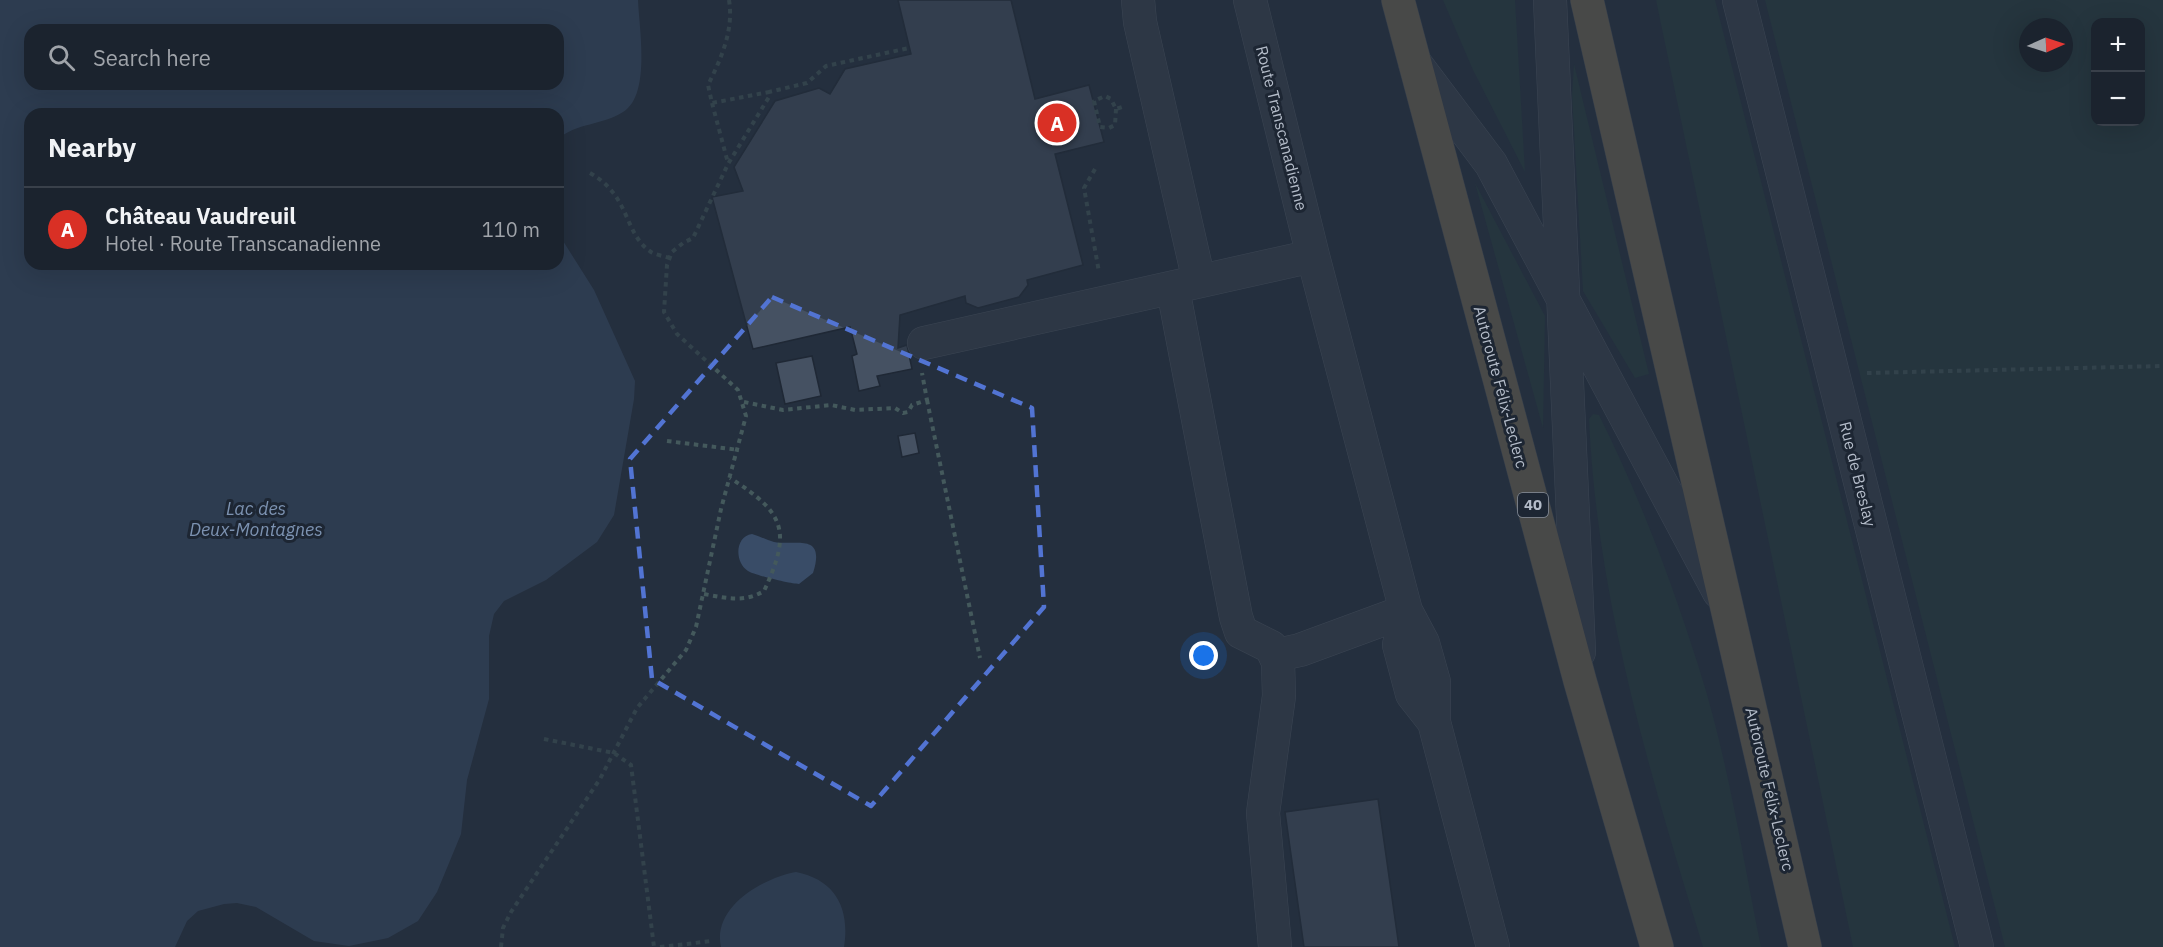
<!DOCTYPE html>
<html lang="en">
<head>
<meta charset="utf-8">
<style>
  :root { --surface:#1b232e; --page:#282f3a; --text:#f1f3f6; --muted:#a0a4aa; --line:#39404a; --accent:#d93025 }
  body { margin:0; font-family:"IBM Plex Sans",sans-serif; background:var(--page); color:var(--text) }
  .controls { position:absolute; right:18px; top:18px; display:grid; overflow:hidden; border-radius:12px; box-shadow:0 6px 24px #0002 }
  .controls button { width:54px; height:54px; display:grid; place-items:center; padding:0; border:0; border-bottom:2px solid var(--line); background:var(--surface); color:var(--text); font:30px sans-serif }
  .compass { position:absolute; left:2019px; top:18px; width:54px; height:54px; border-radius:50%; background:var(--surface); box-shadow:0 6px 24px #0002; rotate:87deg }
  .you { position:absolute; left:1204px; top:656px; width:21px; height:21px; margin:-15px; border:4px solid #fff; border-radius:50%; background:#1a73e8; box-shadow:0 0 0 9px #1a73e833 }
  .badge { display:grid; place-items:center; width:39px; height:39px; border-radius:50%; background:var(--accent); color:#fff; font-size:20px; font-weight:700 }
  .pin { position:absolute; translate:-50% -50%; border:3px solid #fff; box-shadow:0 2px 6px #0006 }
  .list { margin:0; padding:0; list-style:none }
  h2 { display:flex; justify-content:space-between; align-items:center; height:78px; margin:0; padding:0 24px; font-size:26px }
  h2 small { font-size:20px; font-weight:400; color:var(--muted) }
  .list li { display:grid; grid-template-columns:39px 1fr auto; gap:18px; align-items:center; box-sizing:border-box; height:84px; padding:0 24px; border-top:2px solid var(--line) }
  .list b { display:block; font-size:22px; white-space:nowrap }
  .list p { margin:0; font-size:20px; white-space:nowrap; color:var(--muted) }
  .list em { font-size:20px; font-style:normal; color:var(--muted) }
  .icon { flex:none; width:33px; height:33px; fill:none; stroke:currentColor; stroke-width:2; stroke-linecap:round; stroke-linejoin:round }
  .map { position:relative; flex:none; width:2163px; height:947px; overflow:hidden }
  .search { position:absolute; background:var(--surface); box-shadow:0 6px 24px #0002; left:24px; top:24px; width:540px; height:66px; display:flex; align-items:center; gap:15px; box-sizing:border-box; padding:0 21px; border-radius:18px; color:var(--muted); font-size:22px }
  .panel { position:absolute; background:var(--surface); box-shadow:0 6px 24px #0002; left:24px; top:108px; width:540px; height:162px; border-radius:18px }
  .map>svg:first-child { display:block }
  .green { fill:#263c3f; fill-rule:evenodd }
  .water { fill:#394c67; fill-rule:evenodd }
  .building { fill:#455162; stroke:#1f2835; stroke-width:1.5 }
  .lines { fill:none; stroke-linecap:round; stroke-linejoin:round }
  .minor-casing { stroke:#565f6c; stroke-width:34 }
  .highway-casing { stroke:#434c59; stroke-width:34 }
  .path { stroke:#44595c; stroke-width:4; stroke-dasharray:4.5 4.5; stroke-linecap:butt }
  .minor { stroke:#38414e; stroke-width:33 }
  .highway { stroke:#746855; stroke-width:33 }
  .marked { fill:none; stroke:#5274d3; stroke-width:4.5; stroke-dasharray:12 8; stroke-linejoin:round }
  .labels { text-anchor:middle; stroke-width:6; stroke-linejoin:round; paint-order:stroke }
  .shield { fill:#1d2633; stroke:#878f9c; stroke-width:1.5 }
  .shield-label { font-size:15px; font-weight:bold; fill:#b4bcc9 }
  .street-label { font-size:16px; fill:#b4bcc9; stroke:#1d2633 }
  .water-label { font-size:18px; font-style:italic; fill:#7c92b1; stroke:#1d2633 }
</style>
</head>
<body>
<div class="map">
<svg width="2163" height="947" viewBox="0 0 2163 947">
  <rect width="100%" height="100%" fill="#242f3e"/>
  <path class="green" d="M 1443,0 L 1515,0 L 1525,172 L 1473,70 Z
    M 1656,0 L 1715,0 L 1955,947 L 1853,947 Z
    M 1765,0 L 2163,0 L 2163,947 L 2005,947 ZM 2140,22 L 2140,122 L 2096,122 L 2096,22 ZM 2028,27 L 2064,27 L 2064,63 L 2028,63 Z
    M 1574,64 L 1649,374 L 1635,378 L 1583,291 L 1572,95 Z
    M 1475,183 L 1545,316 L 1543,428 Z
    M 1593,414 L 1599,415 C 1639,495 1672,582 1699,668 C 1728,759 1742,854 1761,947 L 1703,947 C 1650,774 1597,601 1589,419 Z"/>
  <path class="water" d="M 0,0 L 638,0 C 639,28 651,95 623,112 C 603,125 576,123 558,139 L 558,114 L 30,114 L 30,264 L 558,264 L 558,233 L 594,290 L 635,381 L 634,399 L 614,515 L 597,542 L 546,580 L 504,601 L 494,614 L 489,636 L 489,699 L 467,780 L 461,834 L 437,892 L 418,921 L 388,938 L 349,946 L 314,941 L 256,907 L 237,903 L 224,904 L 198,911 L 187,921 L 175,947 L 0,947 ZM 30,30 L 558,30 L 558,84 L 30,84 Z
    M 752,534 C 759,536 767,540 774,542 C 796,546 826,532 813,573 L 799,584 C 791,584 754,575 748,571 C 735,563 734,537 752,534 Z
    M 796,872 C 836,880 850,909 844,947 L 721,947 C 712,907 763,878 796,872 Z"/>
  <path class="building" d="M 898,0 L 1011,0 L 1035,99 L 1089,85 L 1104,142 L 1055,154 L 1083,265 L 1027,280 L 1028,285 L 1019,297 L 978,308 L 966,303 L 965,296 L 900,315 L 898,348 L 907,345 L 912,369 L 877,376 L 880,386 L 859,391 L 852,356 L 857,354 L 850,327 L 753,349 L 712,197 L 743,191 L 734,167 L 775,101 L 819,88 L 830,94 L 845,69 L 911,54 Z
    M 812,356 L 821,396 L 785,404 L 776,363 Z
    M 915,433 L 919,453 L 902,457 L 898,436 Z
    M 1378,799 L 1399,947 L 1304,947 L 1285,812 Z"/>
  <g class="lines">
    <defs>
      <path id="minor" d="M 1138,0 L 1140,22 L 1199,281
        M 1250,0 L 1313,256 L 1406,611 L 1423,643 L 1434,682 L 1434,722 L 1493,947
        M 1550,0 L 1579,652
        M 1739,0 L 1977,947
        M 1415,63 L 1491,164 L 1719,592
        M 1173,289 L 1236,617 L 1241,632 L 1271,647 L 1278,662 L 1279,696 L 1263,813 L 1275,947
        M 924,343 L 1313,256
        M 1406,611 L 1399,645 L 1412,694 L 1434,722
        M 1277,655 L 1300,650 L 1406,611"/>
      <path id="highway" d="M 1398,0 L 1580,681 L 1657,947
        M 1587,0 L 1805,947"/>
    </defs>
    <use href="#minor" class="minor-casing"/>
    <use href="#highway" class="highway-casing"/>
    <path class="path" d="M 729,0 C 734,30 721,59 708,85 L 712,103 L 769,92
      M 712,103 L 728,163
      M 1116,109 L 1115,125 L 1109,128 L 1100,127 L 1094,101 L 1105,96 L 1111,99 L 1116,109 L 1125,106
      M 1095,169 L 1084,188 L 1099,272
      M 590,173 C 631,196 623,233 651,252 C 656,255 664,256 669,258
      M 1867,373 L 2163,366
      M 927,400 L 980,658
      M 744,402 L 783,410 L 831,405 L 855,410 L 895,408 L 903,413 L 908,412 L 912,405 L 927,400 L 922,373
      M 667,441 L 739,450
      M 704,594 C 726,598 744,603 764,591 C 792,531 785,513 730,478
      M 544,739 L 614,753 L 631,765 L 654,947
      M 501,947 L 503,928 L 511,912 L 600,779 L 637,708 L 686,650 L 696,627 L 721,509 L 746,416 L 738,390 L 677,334 L 664,312 L 667,265 L 672,252 L 683,243 L 693,238 L 728,164 L 769,97 L 769,92 L 807,83 L 826,66 L 909,48
      M 660,947 L 712,941"/>
    <use href="#minor" class="minor"/>
    <use href="#highway" class="highway"/>
  </g>
  <path d="M0 0H2163V947H0ZM 772,297 L 1032,408 L 1044,607 L 871,806 L 652,679 L 630,459 Z" fill="#242f3e" fill-opacity=".55" fill-rule="evenodd"/>
  <path class="marked" d="M 772,297 L 1032,408 L 1044,607 L 871,806 L 652,679 L 630,459 Z"/>
  <g class="labels">
    <rect class="shield" x="1518" y="493" width="30" height="24" rx="4.5"/>
    <g class="shield-label">
      <text x="1533" y="510">40</text>
    </g>
    <g class="street-label">
      <text transform="translate(1282 128) rotate(76)" y="6">Route Transcanadienne</text>
      <text transform="translate(1501 387) rotate(75)" y="6">Autoroute Félix-Leclerc</text>
      <text transform="translate(1858 474) rotate(76)" y="6">Rue de Breslay</text>
      <text transform="translate(1770 789) rotate(77)" y="6">Autoroute Félix-Leclerc</text>
    </g>
    <g class="water-label">
      <text x="256" y="515">Lac des<tspan x="256" dy="21">Deux-Montagnes</tspan></text>
    </g>
  </g>
</svg>
<div class="controls">
<button>+</button>
<button>−</button>
</div>
<svg class="compass" viewBox="-18 -18 36 36"><path d="M0-13l5 13h-10z" fill="#e53935"/><path d="M0 13l5-13h-10z" fill="#a0a4aa"/></svg>
<div class="you"></div>
<div class="pin badge" style="left:1057px;top:123px">A</div>
<div class="search"><svg class="icon" aria-label="search" viewBox="0 0 24 24"><circle cx="10" cy="10" r="6"/><path d="M15 15l6 6"/></svg>Search here</div>
<section class="panel">
<h2>Nearby<small></small></h2>
<ul class="list">
<li><span class="badge">A</span><div><b>Château Vaudreuil</b><p>Hotel · Route Transcanadienne</p></div><em>110 m</em></li>
</ul>
</section>
</div>
</body>
</html>
